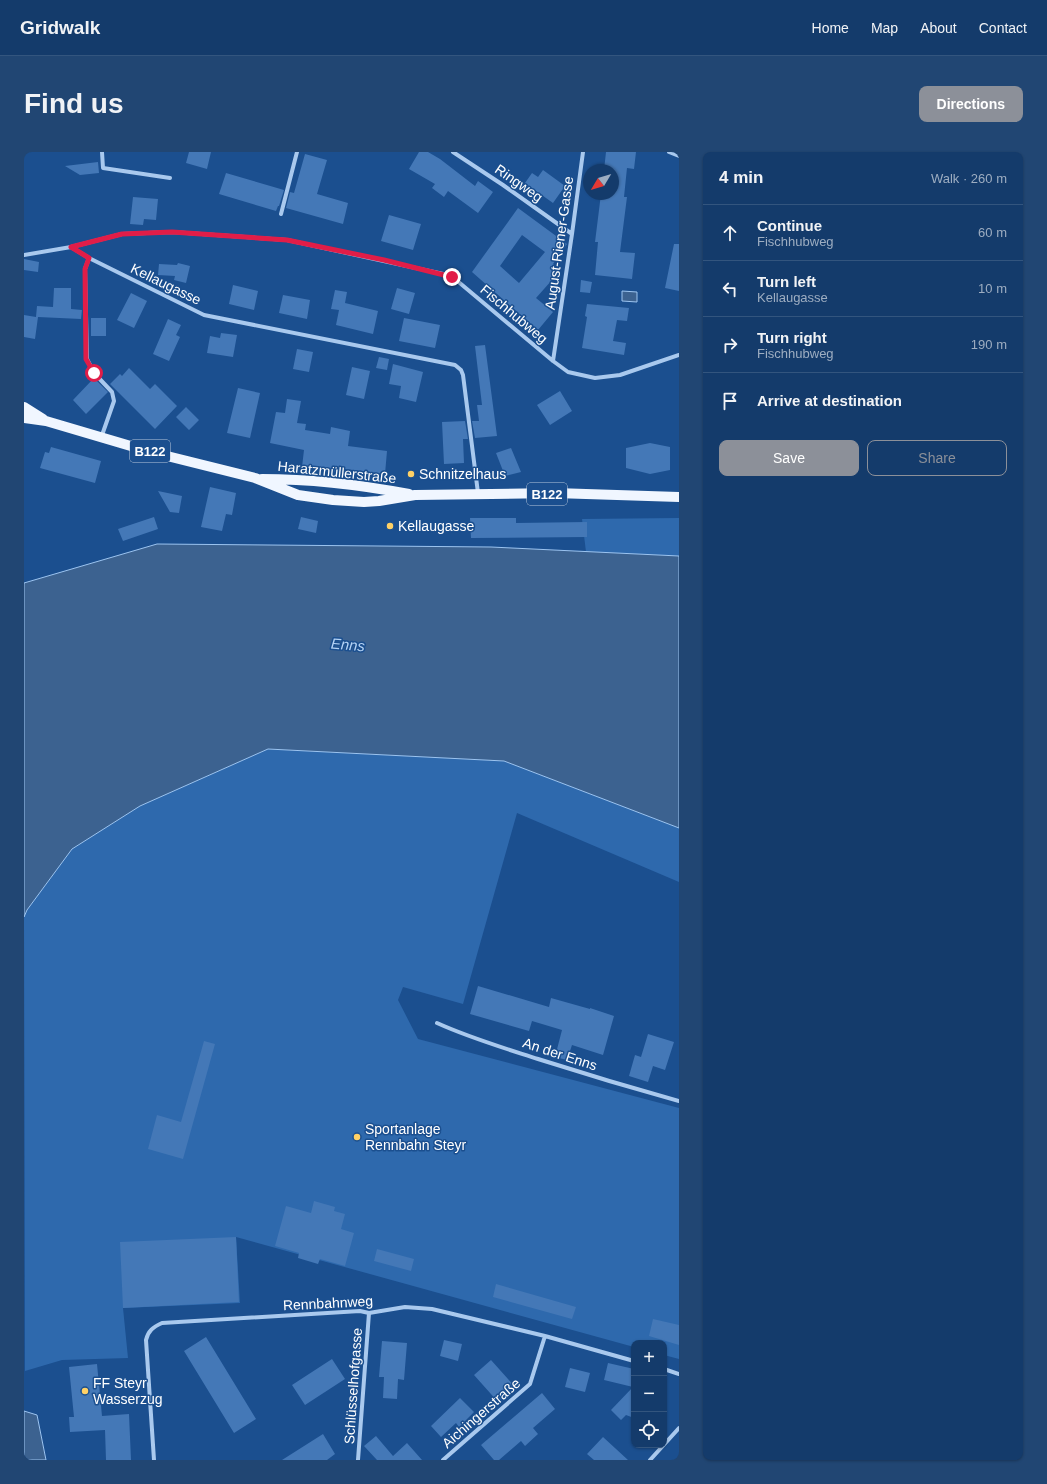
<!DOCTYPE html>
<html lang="en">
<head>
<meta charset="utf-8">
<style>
  :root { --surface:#143b6b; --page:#214673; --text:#f1f3f6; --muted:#9dadc1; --line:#33557e; --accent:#8c9099 }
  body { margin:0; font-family:Helvetica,sans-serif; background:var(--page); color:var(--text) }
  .controls { position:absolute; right:12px; bottom:12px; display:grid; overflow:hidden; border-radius:8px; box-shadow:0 1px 3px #0004 }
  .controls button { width:36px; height:36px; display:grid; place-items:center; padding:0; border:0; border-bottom:1px solid var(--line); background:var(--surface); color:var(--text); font:20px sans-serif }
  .compass { position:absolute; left:559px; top:12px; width:36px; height:36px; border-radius:50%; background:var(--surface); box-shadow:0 1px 3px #0004; rotate:232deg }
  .stop { position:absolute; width:12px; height:12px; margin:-9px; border:3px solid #e11d48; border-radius:50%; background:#fff }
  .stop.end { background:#e11d48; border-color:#fff; box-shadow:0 1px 4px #0008 }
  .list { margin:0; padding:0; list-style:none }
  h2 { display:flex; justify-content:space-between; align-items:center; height:52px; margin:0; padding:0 16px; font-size:17px }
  h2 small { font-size:13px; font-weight:400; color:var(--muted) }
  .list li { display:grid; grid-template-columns:26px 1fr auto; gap:12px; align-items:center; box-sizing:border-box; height:56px; padding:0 16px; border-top:1px solid var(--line) }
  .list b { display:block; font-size:15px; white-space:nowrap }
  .list p { margin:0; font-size:13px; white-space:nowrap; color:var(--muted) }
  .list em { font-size:13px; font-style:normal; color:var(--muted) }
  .actions { display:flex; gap:8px; padding:12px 16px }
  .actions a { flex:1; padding:9px 0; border:1px solid var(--accent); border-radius:8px; text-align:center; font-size:14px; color:var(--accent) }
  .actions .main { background:var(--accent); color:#fff }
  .icon { flex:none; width:22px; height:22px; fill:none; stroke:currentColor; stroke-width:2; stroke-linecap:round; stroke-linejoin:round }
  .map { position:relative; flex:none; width:655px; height:1308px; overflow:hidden; border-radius:8px }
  header { display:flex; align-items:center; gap:24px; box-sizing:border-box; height:56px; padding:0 20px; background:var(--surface); border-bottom:1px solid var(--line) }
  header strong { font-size:19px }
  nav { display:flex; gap:22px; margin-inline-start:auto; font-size:14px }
  .intro { display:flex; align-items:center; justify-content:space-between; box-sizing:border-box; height:96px; padding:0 24px }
  h1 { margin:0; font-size:28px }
  .button { padding:10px 18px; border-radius:8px; background:var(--accent); color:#fff; font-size:14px; font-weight:700 }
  main { display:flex; gap:24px; padding:0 24px }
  aside { flex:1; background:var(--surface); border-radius:8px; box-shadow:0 1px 3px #0004 }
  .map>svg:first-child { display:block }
  .green { fill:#2e69ad }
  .water { fill:#3c6290; stroke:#9cc4f0 }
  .building { fill:#4478b7; fill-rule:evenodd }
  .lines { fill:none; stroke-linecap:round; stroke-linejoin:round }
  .minor { stroke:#a9c9ee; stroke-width:4 }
  .primary { stroke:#f0f6ff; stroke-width:10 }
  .route { stroke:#e11d48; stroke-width:5 }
  .poi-dot { fill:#ffd166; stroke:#1b4f8f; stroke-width:1.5 }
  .labels { text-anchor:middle; stroke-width:3; stroke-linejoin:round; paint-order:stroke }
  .shield { fill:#1b4f8f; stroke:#bbcadd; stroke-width:1 }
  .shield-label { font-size:13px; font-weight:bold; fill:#fff }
  .street-label { font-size:14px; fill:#fff; stroke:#1b4f8f }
  .poi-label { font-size:14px; fill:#fff; stroke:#1b4f8f; text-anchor:start }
  .water-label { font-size:15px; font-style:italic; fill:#b5d3f5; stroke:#1b4f8f }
</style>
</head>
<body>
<header>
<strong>Gridwalk</strong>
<nav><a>Home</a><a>Map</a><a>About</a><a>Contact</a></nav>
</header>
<div class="intro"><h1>Find us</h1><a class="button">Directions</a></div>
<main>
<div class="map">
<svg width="655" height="1308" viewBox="0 0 655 1308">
  <rect width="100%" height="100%" fill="#1b4f8f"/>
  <path class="green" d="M 655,366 L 655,404 L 562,400 L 558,367 Z
    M 244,597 L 480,609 L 655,676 L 655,730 L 493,661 L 439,852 L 379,835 L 374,848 L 394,887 L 655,956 L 655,1207 L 640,1203 L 640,1191 L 610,1191 L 610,1195 L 212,1085 L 216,1151 L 99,1156 L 104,1206 L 38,1208 L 1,1219 L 0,765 L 3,758 L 48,697 L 116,654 Z"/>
  <path class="water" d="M 598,139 L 613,140 L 613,150 L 598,149 Z
    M 133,392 L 467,395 L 655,404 L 655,676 L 480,609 L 244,597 L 116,654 L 48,697 L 3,758 L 0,765 L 0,431 Z
    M 0,1259 L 13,1263 L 22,1308 L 0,1308 Z"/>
  <path class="building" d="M 165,0 L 187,0 L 183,17 L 162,11 Z
    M 395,0 L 404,0 L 416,7 L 451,34 L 454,29 L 469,40 L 454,61 L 424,39 L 420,45 L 408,36 L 411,32 L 385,17 Z
    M 582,0 L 612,0 L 610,17 L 603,16 L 600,45 L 603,45 L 596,100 L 611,101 L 608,127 L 571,123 L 574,90 L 571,90 L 577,42 L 589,43 L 589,18 L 580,18 Z
    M 281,2 L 303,8 L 293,42 L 324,51 L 319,72 L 262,56 L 266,40 L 270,41 Z
    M 74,10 L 75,21 L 56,23 L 41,14 Z
    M 519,18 L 541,34 L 529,51 L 501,31 L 508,21 L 514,25 Z
    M 202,21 L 260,38 L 255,54 L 254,54 L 252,59 L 195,42 Z
    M 109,45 L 134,47 L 132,68 L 120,67 L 119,73 L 106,72 Z
    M 494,56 L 543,92 L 529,112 L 536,119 L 512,146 L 529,160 L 514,178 L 448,120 ZM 498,83 L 521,100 L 495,131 L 476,114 Z
    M 365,63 L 397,72 L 389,98 L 357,89 Z
    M 650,92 L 655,92 L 655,139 L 641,136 Z
    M 0,107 L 15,110 L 14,120 L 0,118 Z
    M 154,111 L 166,114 L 162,131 L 150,128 L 151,124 L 134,123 L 135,112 L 153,113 Z
    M 557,128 L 568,130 L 566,141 L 556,140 Z
    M 209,133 L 234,139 L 230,158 L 205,152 Z
    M 30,136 L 47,136 L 47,157 L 58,158 L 57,167 L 14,165 L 11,187 L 0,185 L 0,163 L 12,165 L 13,154 L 29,155 Z
    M 373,136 L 391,141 L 385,162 L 367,157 Z
    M 311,138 L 323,140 L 321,151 L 354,159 L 349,182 L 312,173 L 315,158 L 307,157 Z
    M 107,141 L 123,149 L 110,176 L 93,168 Z
    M 259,143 L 286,148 L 283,167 L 255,161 Z
    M 563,152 L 605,156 L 603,169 L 593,168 L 589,189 L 602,191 L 600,203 L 558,196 L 563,165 L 561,164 Z
    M 67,166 L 82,166 L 82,184 L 67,184 Z
    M 380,166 L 416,173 L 411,196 L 375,189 Z
    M 144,167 L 157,173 L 152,183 L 156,185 L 145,209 L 129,202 Z
    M 197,181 L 213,183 L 209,205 L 183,201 L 186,184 L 196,186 Z
    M 461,193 L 473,284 L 451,286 L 448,269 L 455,269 L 453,253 L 458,253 L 451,194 Z
    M 273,197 L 289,200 L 285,220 L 269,217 Z
    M 355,205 L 365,207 L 363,218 L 352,216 Z
    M 369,212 L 399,220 L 392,250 L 375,246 L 377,234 L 365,232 Z
    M 328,215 L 346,219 L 340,247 L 322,243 Z
    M 105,216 L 126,237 L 131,232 L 153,254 L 131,277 L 86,232 L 96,222 L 98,224 Z
    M 70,226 L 84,240 L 62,262 L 49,248 Z
    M 214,236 L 236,241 L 226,286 L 203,281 Z
    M 536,239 L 548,259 L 526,273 L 513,253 Z
    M 263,247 L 277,249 L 273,271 L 282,272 L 281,278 L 306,282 L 307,275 L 326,279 L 324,294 L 363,299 L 361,322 L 321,317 L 320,321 L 278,315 L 280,298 L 246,291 L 252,260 L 261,261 Z
    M 162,255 L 175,268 L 165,278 L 152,265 Z
    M 441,269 L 444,287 L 439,287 L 440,311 L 420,312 L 418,270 Z
    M 626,291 L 646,295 L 646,318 L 626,322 L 602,316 L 602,296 Z
    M 27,295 L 77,309 L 71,331 L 16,316 L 21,300 L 25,301 Z
    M 487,296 L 497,320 L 481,324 L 472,301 Z
    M 186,335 L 212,341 L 208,363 L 202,362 L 198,379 L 177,375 Z
    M 134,339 L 158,344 L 155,361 L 146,360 Z
    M 130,365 L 134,377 L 99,389 L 94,377 Z
    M 277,365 L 294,369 L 292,381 L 274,377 Z
    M 446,366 L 492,366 L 492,371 L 563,370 L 563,385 L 447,386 Z
    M 454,834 L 525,855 L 527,846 L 566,857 L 566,856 L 590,864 L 579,903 L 548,893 L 543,908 L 531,905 L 538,878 L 508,869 L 505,879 L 446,862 Z
    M 624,882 L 650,890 L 641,918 L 629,914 L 624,930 L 605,924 L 611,903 L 617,905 Z
    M 180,889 L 191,892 L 159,1007 L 124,997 L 133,963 L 157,970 Z
    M 290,1049 L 311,1055 L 310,1059 L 321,1062 L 317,1077 L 330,1081 L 321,1114 L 296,1107 L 294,1112 L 274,1106 L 275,1101 L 251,1094 L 262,1054 L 287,1061 Z
    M 212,1085 L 215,1150 L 99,1156 L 96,1090 Z
    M 353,1097 L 390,1107 L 387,1119 L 350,1109 Z
    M 472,1132 L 552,1155 L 548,1167 L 469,1145 Z
    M 629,1167 L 655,1173 L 655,1193 L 625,1184 Z
    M 182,1185 L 232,1267 L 210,1281 L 160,1199 Z
    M 420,1188 L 438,1192 L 434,1209 L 416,1204 Z
    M 358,1189 L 383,1191 L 380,1228 L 374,1227 L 373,1247 L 359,1246 L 360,1225 L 355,1225 Z
    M 308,1207 L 321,1227 L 281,1253 L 268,1233 Z
    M 467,1208 L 492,1236 L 475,1251 L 450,1223 Z
    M 584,1211 L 610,1217 L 610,1266 L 602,1263 L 597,1268 L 587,1258 L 609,1235 L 580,1228 Z
    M 73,1212 L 78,1264 L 105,1262 L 107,1308 L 82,1308 L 81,1278 L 46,1280 L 45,1265 L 50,1265 L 45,1215 Z
    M 546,1216 L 566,1221 L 561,1240 L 541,1235 Z
    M 518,1241 L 531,1257 L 509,1276 L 514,1282 L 501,1294 L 497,1289 L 475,1308 L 470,1308 L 457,1293 Z
    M 436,1246 L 450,1260 L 435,1275 L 432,1271 L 417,1285 L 407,1274 Z
    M 299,1282 L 311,1302 L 303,1308 L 258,1308 Z
    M 352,1284 L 369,1304 L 383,1291 L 398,1308 L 353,1308 L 340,1294 Z
    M 579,1285 L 604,1308 L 570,1308 L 563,1302 Z"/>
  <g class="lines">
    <path class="minor" d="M 78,0 L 79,16 L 146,26
      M 429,0 L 479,33 L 548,82
      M 645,0 L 655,4
      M 257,62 L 273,0
      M 47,95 L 65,106 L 180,163 L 431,213 L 437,218 L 439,223 L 454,341
      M 0,103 L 47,95 L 98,82 L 148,80 L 263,88 L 424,123 L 431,127 L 529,209 L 544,220 L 571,226 L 596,223 L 655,203
      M 65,106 L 61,117 L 63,207 L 70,221 L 88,240 L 90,249 L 77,286
      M 529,209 L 548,82 L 559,0
      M 413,871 C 446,886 480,896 514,907 C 561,922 608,936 655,949
      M 640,1217 L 655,1222
      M 130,1308 L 122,1188 C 124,1179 129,1175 138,1171 L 336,1159 L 345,1161 L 381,1155 L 408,1157 L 521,1184 L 610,1209
      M 334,1308 L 345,1161
      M 419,1308 L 506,1232 L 521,1184
      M 626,1308 L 655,1276"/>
    <path class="primary" d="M 0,255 L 19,267
      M 0,266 L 22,269 L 127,300 L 231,326 L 274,343 L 309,348 L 340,350 L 355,349 L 391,343 L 531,341 L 655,345
      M 238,327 C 287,327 337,333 385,342"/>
  </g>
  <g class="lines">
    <path class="route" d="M 70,221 L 62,207 L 61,117 L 65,106 L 47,95 L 98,82 L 148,80 L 263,88 L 360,108 L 428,125"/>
  </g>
  <g class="poi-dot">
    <circle cx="387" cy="322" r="4"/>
    <circle cx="366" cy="374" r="4"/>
    <circle cx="333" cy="985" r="4"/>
    <circle cx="61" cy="1239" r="4"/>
  </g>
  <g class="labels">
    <g class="shield">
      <rect x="106" y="288" width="40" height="22" rx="3"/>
      <rect x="503" y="331" width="40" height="22" rx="3"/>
    </g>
    <g class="shield-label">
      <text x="126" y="304">B122</text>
      <text x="523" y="347">B122</text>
    </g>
    <g class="street-label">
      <text transform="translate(495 31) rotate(35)" y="5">Ringweg</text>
      <text transform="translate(535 91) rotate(-82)" y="5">August-Riener-Gasse</text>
      <text transform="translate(142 132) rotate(26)" y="5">Kellaugasse</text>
      <text transform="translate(490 162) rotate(40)" y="5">Fischhubweg</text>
      <text transform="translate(313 320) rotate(6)" y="5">Haratzmüllerstraße</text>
      <text transform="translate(536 902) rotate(18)" y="5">An der Enns</text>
      <text transform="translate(304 1151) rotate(-3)" y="5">Rennbahnweg</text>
      <text transform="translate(329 1234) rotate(-86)" y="5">Schlüsselhofgasse</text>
      <text transform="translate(457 1261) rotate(-41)" y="5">Aichingerstraße</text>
    </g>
    <g class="poi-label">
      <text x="395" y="327">Schnitzelhaus</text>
      <text x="374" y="379">Kellaugasse</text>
      <text x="341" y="982">Sportanlage<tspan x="341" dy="16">Rennbahn Steyr</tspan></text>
      <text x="69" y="1236">FF Steyr<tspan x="69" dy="16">Wasserzug</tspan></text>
    </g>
    <g class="water-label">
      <text transform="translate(324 493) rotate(5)" y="5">Enns</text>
    </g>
  </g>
</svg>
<div class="controls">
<button>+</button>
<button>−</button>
<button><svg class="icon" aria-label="locate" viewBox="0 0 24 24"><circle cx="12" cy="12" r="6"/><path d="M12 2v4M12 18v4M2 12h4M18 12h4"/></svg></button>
</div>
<svg class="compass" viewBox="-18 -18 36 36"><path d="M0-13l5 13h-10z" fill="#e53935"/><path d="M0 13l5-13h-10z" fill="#9dadc1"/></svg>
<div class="stop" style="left:70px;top:221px"></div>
<div class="stop end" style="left:428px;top:125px"></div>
</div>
<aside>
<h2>4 min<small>Walk · 260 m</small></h2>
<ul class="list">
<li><svg class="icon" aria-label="ahead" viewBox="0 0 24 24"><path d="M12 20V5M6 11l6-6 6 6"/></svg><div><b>Continue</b><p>Fischhubweg</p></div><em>60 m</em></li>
<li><svg class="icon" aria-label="left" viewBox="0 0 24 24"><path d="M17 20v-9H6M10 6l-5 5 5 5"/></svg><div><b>Turn left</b><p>Kellaugasse</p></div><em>10 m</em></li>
<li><svg class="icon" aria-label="right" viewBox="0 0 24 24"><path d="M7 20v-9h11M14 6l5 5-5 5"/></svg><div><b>Turn right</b><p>Fischhubweg</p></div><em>190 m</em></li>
<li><svg class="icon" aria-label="arrive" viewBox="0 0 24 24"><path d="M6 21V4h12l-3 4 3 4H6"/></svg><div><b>Arrive at destination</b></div></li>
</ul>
<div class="actions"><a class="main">Save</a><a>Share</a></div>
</aside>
</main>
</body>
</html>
